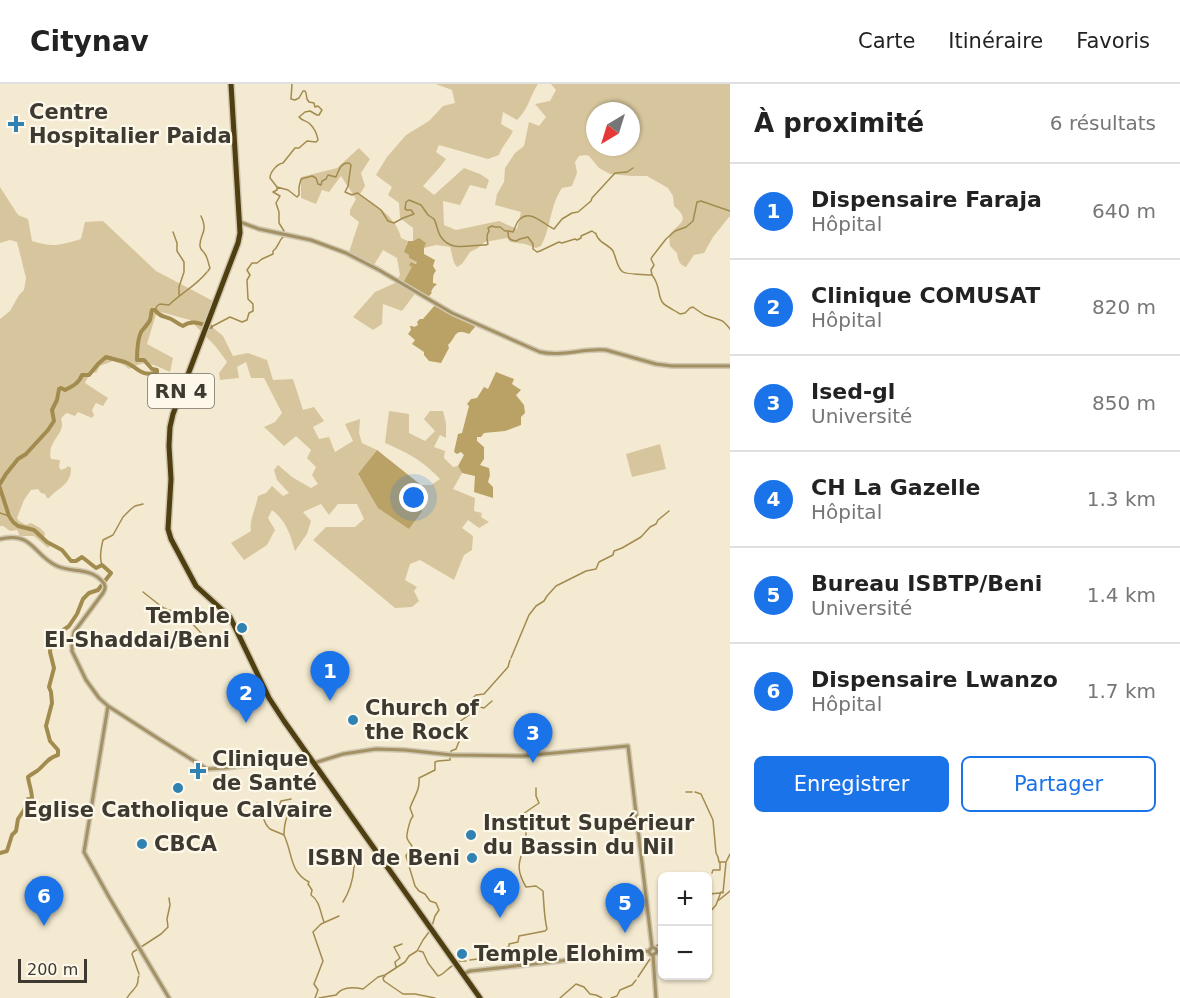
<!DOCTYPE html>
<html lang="fr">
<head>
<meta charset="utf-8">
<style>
  :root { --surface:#fff; --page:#f2f2f2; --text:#222; --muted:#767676; --line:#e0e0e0; --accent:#1a73e8 }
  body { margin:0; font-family:"DejaVu Sans",sans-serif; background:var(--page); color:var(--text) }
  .controls { position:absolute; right:18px; bottom:18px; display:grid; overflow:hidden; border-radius:9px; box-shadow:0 2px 4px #0004 }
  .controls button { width:54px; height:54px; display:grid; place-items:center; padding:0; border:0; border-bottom:2px solid var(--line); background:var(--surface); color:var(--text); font:30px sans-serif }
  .compass { position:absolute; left:586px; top:18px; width:54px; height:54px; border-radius:50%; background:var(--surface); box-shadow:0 2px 4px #0004; rotate:218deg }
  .scale { position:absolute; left:18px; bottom:15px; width:69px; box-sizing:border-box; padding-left:6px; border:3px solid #3e3a31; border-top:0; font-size:16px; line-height:21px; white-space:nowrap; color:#3e3a31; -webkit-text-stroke:4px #fdf8e9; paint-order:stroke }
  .you { position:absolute; left:414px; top:414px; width:21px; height:21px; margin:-15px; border:4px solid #fff; border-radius:50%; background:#1a73e8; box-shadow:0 0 0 9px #1a73e833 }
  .badge { display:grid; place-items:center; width:39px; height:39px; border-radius:50%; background:var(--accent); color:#fff; font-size:20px; font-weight:700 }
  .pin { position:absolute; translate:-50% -50px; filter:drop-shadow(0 2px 3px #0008) }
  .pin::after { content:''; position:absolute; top:32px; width:21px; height:18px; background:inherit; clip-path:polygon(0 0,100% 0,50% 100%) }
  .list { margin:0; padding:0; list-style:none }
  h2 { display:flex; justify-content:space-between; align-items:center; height:78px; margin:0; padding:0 24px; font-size:26px }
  h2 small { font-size:20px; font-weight:400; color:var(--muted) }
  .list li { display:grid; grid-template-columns:39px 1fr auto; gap:18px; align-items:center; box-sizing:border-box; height:96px; padding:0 24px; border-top:2px solid var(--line) }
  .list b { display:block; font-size:22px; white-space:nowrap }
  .list p { margin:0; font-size:20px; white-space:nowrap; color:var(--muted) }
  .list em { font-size:20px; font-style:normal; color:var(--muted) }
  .actions { display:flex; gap:12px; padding:18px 24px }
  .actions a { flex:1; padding:14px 0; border:2px solid var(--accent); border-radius:9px; text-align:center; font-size:21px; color:var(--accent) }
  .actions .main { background:var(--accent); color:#fff }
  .map { position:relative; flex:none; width:730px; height:914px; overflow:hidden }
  header { display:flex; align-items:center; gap:36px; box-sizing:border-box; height:84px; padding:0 30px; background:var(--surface); border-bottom:2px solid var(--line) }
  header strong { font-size:28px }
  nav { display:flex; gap:33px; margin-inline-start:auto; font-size:21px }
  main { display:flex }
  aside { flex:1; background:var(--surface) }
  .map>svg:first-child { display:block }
  .green { fill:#d7c69d; fill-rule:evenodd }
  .forest { fill:#baa266 }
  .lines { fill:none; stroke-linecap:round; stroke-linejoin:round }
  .stream { stroke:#a28b4e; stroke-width:1.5 }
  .river { stroke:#a28b4e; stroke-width:4 }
  .tertiary-casing { stroke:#d0c7b1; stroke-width:6 }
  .trunk-casing { stroke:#d0c7b1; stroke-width:8 }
  .tertiary { stroke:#a39164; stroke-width:3 }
  .trunk { stroke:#4e3e10; stroke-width:5 }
  .poi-dot { fill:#2f82b2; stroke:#fdf8e9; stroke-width:2 }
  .labels { text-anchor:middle; stroke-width:4.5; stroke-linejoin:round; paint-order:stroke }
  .shield { fill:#fdf8e9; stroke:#777368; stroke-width:1.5 }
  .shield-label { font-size:20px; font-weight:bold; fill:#3e3a31 }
  .poi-label { font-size:21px; font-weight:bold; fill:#3e3a31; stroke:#fdf8e9; text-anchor:start }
</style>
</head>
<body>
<header>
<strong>Citynav</strong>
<nav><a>Carte</a><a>Itinéraire</a><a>Favoris</a></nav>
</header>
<main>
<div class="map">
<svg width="730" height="914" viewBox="0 0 730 914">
  <rect width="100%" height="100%" fill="#f4ead1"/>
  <path class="green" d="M 436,0 L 538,0 C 530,12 528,26 517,36 L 503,28 L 501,40 L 513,47 C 509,56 502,62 499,71 L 488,75 L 439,61 L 436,68 L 446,75 L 440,83 L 423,102 L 434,111 L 464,84 L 480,90 L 489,96 L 486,105 L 470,101 L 460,121 L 443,117 L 444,141 L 456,146 L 499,137 L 517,145 L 521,128 L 495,121 L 497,110 L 504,98 L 505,84 L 515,69 L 524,62 L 529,38 L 539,42 L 546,33 L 535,20 L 550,17 L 556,6 L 551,0 L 730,0 L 730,133 L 729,133 L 713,153 L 704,169 L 694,171 L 686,183 C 679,181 678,175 677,169 L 670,162 L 669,151 C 680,138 691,137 674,122 L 673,112 L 668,104 L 647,92 L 632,92 L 610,90 L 599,84 L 589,72 L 586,71 L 579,72 L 575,78 L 577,89 L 572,102 L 562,104 C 550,121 551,144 541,162 L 536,164 L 525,160 L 510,158 L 507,154 L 485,158 L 478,164 L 470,168 L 462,180 L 457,183 L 454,179 L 450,163 L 436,161 L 424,164 L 418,156 L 413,157 L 413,144 L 400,134 L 399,119 L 388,111 L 392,103 L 376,91 L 387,73 L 406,51 L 429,37 L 443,22 L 455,19 L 452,6 ZM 595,27 L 631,27 L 631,63 L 595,63 Z
    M 359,64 L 370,75 L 361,89 L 365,102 L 360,110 C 376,121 397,134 401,154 L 408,157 L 406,161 L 410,171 L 409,174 L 417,178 L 417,180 L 412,178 L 417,207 L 402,227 L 383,220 L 382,240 L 373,246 L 353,233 L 375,208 L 395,199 L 400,191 L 397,174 L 383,166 L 374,181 L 349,168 L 359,138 L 350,131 L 350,126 L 356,115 L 341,92 L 329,108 L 322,106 L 316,120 L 301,114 L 301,93 L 337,84 Z
    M 0,103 L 18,131 L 28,135 L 32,157 C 53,164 61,161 81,155 L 85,138 L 103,137 L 156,187 L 213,217 L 206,238 L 223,252 L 233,272 L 248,269 L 267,276 L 273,296 L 293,295 L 303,326 L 314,323 L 324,337 L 313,343 L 319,355 L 329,353 L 335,368 L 353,357 L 345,340 L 360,335 L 359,349 L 362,359 L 377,366 L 358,391 L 369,407 L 409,445 L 422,428 L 421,401 L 431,401 L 440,395 C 422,376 408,369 385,359 L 389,327 L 409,330 L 409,349 L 425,357 L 435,347 L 424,335 L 430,327 L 443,327 L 446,339 L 446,354 L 440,351 L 434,363 L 445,367 L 444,374 L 453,383 L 458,382 L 462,389 L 453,405 L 475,414 L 474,427 L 482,429 L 481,433 L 489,438 L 479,444 L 468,436 L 462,444 L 473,452 L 472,466 L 464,471 L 454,496 L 420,476 L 410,480 L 405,496 L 417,503 L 414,507 L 419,517 L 412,523 L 395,524 L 313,456 L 326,443 L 355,443 L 364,435 L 357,420 L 338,420 L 329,431 L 321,420 L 303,428 L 311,437 L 307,450 L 295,467 C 290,450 287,438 272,426 L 268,434 L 275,446 L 267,461 L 244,476 L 231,459 L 251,447 C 249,436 256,424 258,412 L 266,409 L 272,402 L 283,412 L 289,409 L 277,396 L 274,386 L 278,381 L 292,393 L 311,404 L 318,400 L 312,391 L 316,383 L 307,374 L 311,366 L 296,352 L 284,362 L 264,343 L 275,338 L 282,329 L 264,294 L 251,294 L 246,278 L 237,283 L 239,294 L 220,296 L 219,289 L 227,278 L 216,263 L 190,236 L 157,227 L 147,260 L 173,274 L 170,288 C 152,280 146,275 129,285 L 124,281 L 113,277 L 100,282 L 96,289 L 91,287 L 85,299 L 108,314 L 103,322 L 96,319 L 92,326 L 94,331 L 92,334 L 78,328 L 75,332 L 67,329 L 64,331 L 61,335 C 67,350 46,357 51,375 L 60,376 L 59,383 L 61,386 L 66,384 L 68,382 L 71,384 C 71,401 59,403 49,414 L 47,414 L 45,410 L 41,409 L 38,405 L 31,406 L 24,416 L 17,434 L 19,437 L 26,441 L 31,439 L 40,444 L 45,449 L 44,454 L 49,458 L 50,462 L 48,464 L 34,452 L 20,452 L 17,446 L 10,447 L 3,442 L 0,442 L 0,235 L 10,227 L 19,211 L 24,206 L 26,194 L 17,158 L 10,156 L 0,159 Z
    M 660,360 L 666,385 L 632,393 L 626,370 Z"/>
  <path class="forest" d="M 419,154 L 426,159 L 424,164 L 424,170 L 435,176 L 433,182 L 436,187 C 433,189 433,195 433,199 L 437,200 L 433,204 L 431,208 L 432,209 L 428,213 L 403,199 L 412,183 L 409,181 L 411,178 L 416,180 L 417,178 L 409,174 L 409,171 L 404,168 L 408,157 L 413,157 Z
    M 435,221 L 452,231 L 473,240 L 475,243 L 469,250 C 453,244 457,253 448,261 L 449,264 L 441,279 L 429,277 L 424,271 L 424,268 L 412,260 L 415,256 L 408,250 L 411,246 L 410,242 L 412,242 L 414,243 L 418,241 L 417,238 L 420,235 L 423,235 Z
    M 496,288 L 514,295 L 512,300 L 521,306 L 516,311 L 524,321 L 525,329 L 521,333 L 521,341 L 505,347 L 484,349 L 481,353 L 477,353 L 477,357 L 484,363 L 484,375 L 480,381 L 489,384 L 490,391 L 488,398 L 493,403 L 493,414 L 474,408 L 475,392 L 462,389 L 458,382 L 464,371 L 461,368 L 457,370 L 454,368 L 458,350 L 462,349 L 469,322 L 467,320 L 471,315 L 477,314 L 484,303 L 488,305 Z
    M 377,366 L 421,401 L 422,428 L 409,445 L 378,424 L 358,390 Z"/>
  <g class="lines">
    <path class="stream" d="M 277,103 L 288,106 L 297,113 L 299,111 L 299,103 L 301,95 L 312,92 L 316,94 L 318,100 L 321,101 L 322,97 L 326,95 L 328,91 L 336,93 C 339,86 341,78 349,79 L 351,81 L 348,102 L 345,108 L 352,111 L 357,109 L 359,110 L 381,126 L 388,137 L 394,139 L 403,134 L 414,130 L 411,126 L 407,126 L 405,125 L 406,118 L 409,116 L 421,121 L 428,131 L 434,135 C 437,140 437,147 441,153 C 452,169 471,160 486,161 L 488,160 C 487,155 486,151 489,147 L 488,144 L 492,142 L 495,143 L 500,143 L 505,147 L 508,147 C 508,154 509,156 516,157 L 520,155 L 528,153 L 533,160 L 533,165 L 537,168 L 540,167 L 559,158 L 562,159 L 575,155 L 577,156 L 581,154 L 581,152 L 592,147 C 600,153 593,146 598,154 C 602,160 609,161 613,167 C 616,173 617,184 623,188 C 626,190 647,191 652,191 L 651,186 L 654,181 L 651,175 L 652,173 L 666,155 L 675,147 L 686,143 L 693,137 L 697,118 L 701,117 L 730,127
      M 201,132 C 209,149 199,150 200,162 C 200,166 203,166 205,170 C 208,174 208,179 210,184 L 208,187
      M 509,147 L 513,148 C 515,144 517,137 520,135 C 531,125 544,141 554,145 L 562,135 L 572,129 L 578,128 L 591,117 L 592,114 L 615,89 L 627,88 L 633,84
      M 173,148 L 177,159 L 177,167 L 184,178 L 184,188 L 179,203 L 179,211
      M 652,191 C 661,202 657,212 663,219 C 665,222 676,227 680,230 L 685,229 L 690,224 L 693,223 C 697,226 701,229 705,231 C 719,237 720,232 730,245
      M 155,226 L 157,222 L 160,220 L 169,221 C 181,209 196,202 207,188
      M 211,243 L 230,233 L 242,238 L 247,236 L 249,229 L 253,227 L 253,220 L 248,215 L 247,196 L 250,191 L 247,186 L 252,179 L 257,179 L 262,175 L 273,170 L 273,167 C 279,163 278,157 284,152 L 284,147 L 279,139 L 279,128 L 276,119 L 280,112 L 273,108 L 277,106 L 277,103 L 270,94 C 270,88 277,80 283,79 L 295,64 L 299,64 L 307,57 L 316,58 L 318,56 C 317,50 314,44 310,40 C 306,36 302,37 299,33 L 305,28 L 310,27 L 317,31 L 319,31 L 322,26 L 318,22 L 315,23 L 314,19 L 309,18 L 307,15 L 306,9 L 305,7 L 303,7 L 299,14 L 295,16 L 291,15 L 292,0
      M 0,429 L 9,432
      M 102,481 C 99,474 101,464 103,456 L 113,451 L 123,433 L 131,425 L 135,422 L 143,420
      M 143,508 L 162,523 L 168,526 L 174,527 L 187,534 L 201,549
      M 511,574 L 529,531 L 536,522 L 544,517 L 547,512 L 556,502 L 586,487 L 596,485 L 599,478 L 613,471 L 614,467 L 622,464 L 641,453 L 650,443 L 656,440 L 658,436 L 669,427
      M 475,622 L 484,624 L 492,617
      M 686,708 L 692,708
      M 695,708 L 701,710 L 713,736 L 716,769 L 718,773 L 719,778 L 726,778
      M 257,719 C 263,726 262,739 270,745 C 274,747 280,749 284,751 C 293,770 289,787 309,798 L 308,800 L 312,806 L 311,811 C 320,817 320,828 324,838
      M 284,751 C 284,745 285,738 287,733 L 285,726 L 279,722 L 281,717 L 291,715
      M 712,789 L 713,786 L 720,786 L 720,778
      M 709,810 L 720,809
      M 719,816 L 730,807
      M 343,818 C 350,807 353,797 354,783 L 355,781 L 352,776
      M 708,830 L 716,821 L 721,808 L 723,809 L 726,778 L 730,770
      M 432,842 L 435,832 L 439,826 L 436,819 L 430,817 L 425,810 L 419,807 L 415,802 L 406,772 L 412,762 C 406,754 406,754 408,745 C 410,739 409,737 413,732 L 410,724 C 414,712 420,707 419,694 L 435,686 L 435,678 L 438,677 L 450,676 L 451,667 L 456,665 L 460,655 L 458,650 L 459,638 L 475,627 L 472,615 L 476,611 L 484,610 L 508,583 L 510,576
      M 656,862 L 659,860 L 662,860
      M 141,863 L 161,850 L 168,843 L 167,835 L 170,821 L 169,814
      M 138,865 L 133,868 L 132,870 L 139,890
      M 419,867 L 423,868 L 428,879 L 438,892 C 443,891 447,885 452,882
      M 470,876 L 477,875 L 480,871 L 509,863 L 509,860 L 518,858 L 519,852 L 545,847 L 547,845 C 544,833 544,820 543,807 L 536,802 L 526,803 C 511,778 525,773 526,750 C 526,743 524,736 523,730 L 539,719 L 536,712 L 536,704
      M 459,877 L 466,877
      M 396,883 L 395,878 L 400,874 L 394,863 L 402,860
      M 385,892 L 383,894 L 384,897 L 403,910 L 415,910 L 435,914
      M 638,893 L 650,875
      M 127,914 C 131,906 139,904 138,894 L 139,892
      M 315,914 L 318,906 L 314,900 L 323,877 L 313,848 L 321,840 L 339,832
      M 319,914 L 336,911 C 342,902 354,903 363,905 L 378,893 L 385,891 L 405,878 L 409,872 L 417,867 L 423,856 L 429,848
      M 560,914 L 576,900 L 584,903 L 590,910 L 596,911 L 602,914
      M 611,914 L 617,912 L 620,906 L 632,901 L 636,896"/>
    <path class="river" d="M 0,400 L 6,390 L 18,375 L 26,370 L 48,346 L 54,337 L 52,326 L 57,316 L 59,305 L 61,304 L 65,306 C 73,302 79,299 82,291 L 89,291 L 98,280 L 106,273 C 112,275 119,276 125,278 C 138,283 141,294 157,288 L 157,286 L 152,285 L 144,276 L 137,276 C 137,267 137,257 141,248 C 144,244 148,240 150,236 C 151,233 151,229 152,226 L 155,226 C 160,233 164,232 171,235 C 175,237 178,240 183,242 C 192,235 201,240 211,243
      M 0,404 L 9,432 L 13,438 L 18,442 L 34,446 L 47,458 L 62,466 L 71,477 L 76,477 L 82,473 L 96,484 L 102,481 L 111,489 L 98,506 L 89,509 L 83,515 L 77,530 L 69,542 L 55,552 L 51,557 L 50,568 L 54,584 L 49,603 L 51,608 L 52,619 L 46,642 L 50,657 L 58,666 L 58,671 C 47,674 45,681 37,687 C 34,689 30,691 28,693 C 29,701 32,707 32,715 L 28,715 L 24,726 L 18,735 L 16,747 L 12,751 L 7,767 L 0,769"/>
    <defs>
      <path id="tertiary" d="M 240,138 L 259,145 L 311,156 L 346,169 L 379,186 L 452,229 L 540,268 C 562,273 583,264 606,266 L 656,280 L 672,282 L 730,282
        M 0,455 C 33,447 33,471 57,482 C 72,489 89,483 102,497 C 106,501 106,504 103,509 L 74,548 L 72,558 L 72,567 L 86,596 L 99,614 L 108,622 L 159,655 L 207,685 L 225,684 L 309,674
        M 108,622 L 84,768 L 109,813 L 169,914
        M 314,679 L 343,670 L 376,665 L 405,666 L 452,671 L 523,672 L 628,662 L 652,863 L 649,867 L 650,870 L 653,871
        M 652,863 L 656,865 L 657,868 L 653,871 L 656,914
        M 463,890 L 470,887 L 489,885 L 649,867"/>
      <path id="trunk" d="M 231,0 L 240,149 L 238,159 L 173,330 L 170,343 L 169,362 L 171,395 L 168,445 L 171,455 L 196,502 L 230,533 L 269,614 L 284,637 L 480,914"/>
    </defs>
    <use href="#tertiary" class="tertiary-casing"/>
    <use href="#trunk" class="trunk-casing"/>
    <use href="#tertiary" class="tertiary"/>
    <use href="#trunk" class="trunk"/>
  </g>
  <g class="poi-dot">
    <path d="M13 31h6v6h6v6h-6v6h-6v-6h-6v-6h6z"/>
    <circle cx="242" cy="544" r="6"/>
    <circle cx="353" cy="636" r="6"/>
    <path d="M195 678h6v6h6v6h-6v6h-6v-6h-6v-6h6z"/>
    <circle cx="178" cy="704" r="6"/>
    <circle cx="471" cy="751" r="6"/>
    <circle cx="142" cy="760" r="6"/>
    <circle cx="472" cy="774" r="6"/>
    <circle cx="462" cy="870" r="6"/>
  </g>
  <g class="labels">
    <rect class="shield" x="148" y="290" width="66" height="34" rx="4.5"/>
    <g class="shield-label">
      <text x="181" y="314">RN 4</text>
    </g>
    <g class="poi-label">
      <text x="29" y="35">Centre<tspan x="29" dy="24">Hospitalier Paida</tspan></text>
      <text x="230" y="539" text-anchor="end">Temble<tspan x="230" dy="24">El-Shaddai/Beni</tspan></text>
      <text x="365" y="631">Church of<tspan x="365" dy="24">the Rock</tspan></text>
      <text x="212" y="682">Clinique<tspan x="212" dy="24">de Santé</tspan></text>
      <text x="178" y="733" text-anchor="middle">Eglise Catholique Calvaire</text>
      <text x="483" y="746">Institut Supérieur<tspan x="483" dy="24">du Bassin du Nil</tspan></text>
      <text x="154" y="767">CBCA</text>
      <text x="460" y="781" text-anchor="end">ISBN de Beni</text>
      <text x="474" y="877">Temple Elohim</text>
    </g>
  </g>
</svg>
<div class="controls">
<button>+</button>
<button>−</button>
</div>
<svg class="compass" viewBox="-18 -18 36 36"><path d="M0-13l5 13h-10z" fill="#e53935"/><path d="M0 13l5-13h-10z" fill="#767676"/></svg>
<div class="scale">200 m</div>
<div class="you"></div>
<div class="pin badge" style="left:330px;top:617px">1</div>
<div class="pin badge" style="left:246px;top:639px">2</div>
<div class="pin badge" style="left:533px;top:679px">3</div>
<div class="pin badge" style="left:500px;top:834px">4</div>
<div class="pin badge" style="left:625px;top:849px">5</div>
<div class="pin badge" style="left:44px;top:842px">6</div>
</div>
<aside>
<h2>À proximité<small>6 résultats</small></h2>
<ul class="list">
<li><span class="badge">1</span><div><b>Dispensaire Faraja</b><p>Hôpital</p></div><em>640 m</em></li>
<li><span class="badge">2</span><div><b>Clinique COMUSAT</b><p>Hôpital</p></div><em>820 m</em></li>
<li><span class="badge">3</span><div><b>Ised-gl</b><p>Université</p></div><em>850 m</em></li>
<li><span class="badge">4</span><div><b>CH La Gazelle</b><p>Hôpital</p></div><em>1.3 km</em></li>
<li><span class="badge">5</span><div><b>Bureau ISBTP/Beni</b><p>Université</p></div><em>1.4 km</em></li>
<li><span class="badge">6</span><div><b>Dispensaire Lwanzo</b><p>Hôpital</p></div><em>1.7 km</em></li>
</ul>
<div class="actions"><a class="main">Enregistrer</a><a>Partager</a></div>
</aside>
</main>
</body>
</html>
